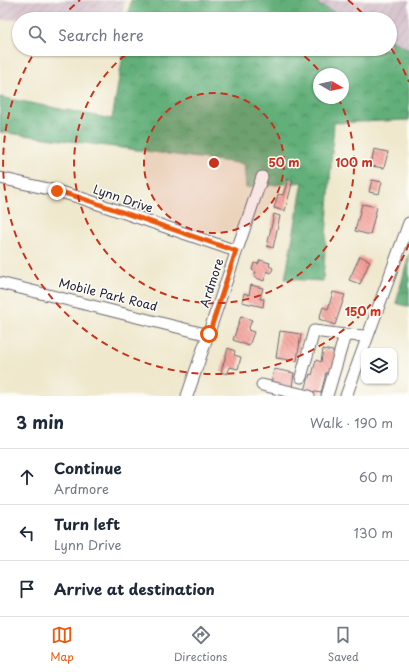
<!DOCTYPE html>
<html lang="en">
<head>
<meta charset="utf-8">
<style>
  :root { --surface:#fff; --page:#f6f6f7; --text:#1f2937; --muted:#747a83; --line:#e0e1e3; --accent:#ea580c }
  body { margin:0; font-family:"Playpen Sans",sans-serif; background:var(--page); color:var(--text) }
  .controls { position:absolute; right:12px; bottom:12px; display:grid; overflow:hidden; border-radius:8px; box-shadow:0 1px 3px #0004 }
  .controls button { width:36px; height:36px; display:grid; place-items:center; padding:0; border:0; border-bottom:1px solid var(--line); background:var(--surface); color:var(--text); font:20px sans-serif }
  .compass { position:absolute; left:313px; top:68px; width:36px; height:36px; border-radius:50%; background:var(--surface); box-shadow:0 1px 3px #0004; rotate:99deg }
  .stop { position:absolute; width:12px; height:12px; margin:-9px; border:3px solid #ea580c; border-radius:50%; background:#fff }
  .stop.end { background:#ea580c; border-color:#fff; box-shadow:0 1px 4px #0008 }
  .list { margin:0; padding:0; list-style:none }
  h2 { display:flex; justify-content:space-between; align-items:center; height:52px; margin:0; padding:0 16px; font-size:17px }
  h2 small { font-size:13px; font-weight:400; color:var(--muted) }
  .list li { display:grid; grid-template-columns:26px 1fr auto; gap:12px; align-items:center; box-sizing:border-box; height:56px; padding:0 16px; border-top:1px solid var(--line) }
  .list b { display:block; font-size:15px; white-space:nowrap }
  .list p { margin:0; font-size:13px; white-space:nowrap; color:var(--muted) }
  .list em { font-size:13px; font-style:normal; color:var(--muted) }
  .icon { flex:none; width:22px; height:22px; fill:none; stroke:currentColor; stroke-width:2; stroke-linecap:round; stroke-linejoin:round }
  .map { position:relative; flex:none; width:409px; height:396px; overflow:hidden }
  .search { position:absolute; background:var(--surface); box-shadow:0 1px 3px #0004; left:12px; right:12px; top:12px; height:44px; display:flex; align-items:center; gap:10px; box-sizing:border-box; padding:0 14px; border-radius:22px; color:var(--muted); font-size:15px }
  .sheet { height:220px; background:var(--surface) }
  nav { display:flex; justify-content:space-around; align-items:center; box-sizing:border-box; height:56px; border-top:1px solid var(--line); background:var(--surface); font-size:11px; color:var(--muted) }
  nav a { display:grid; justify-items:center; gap:2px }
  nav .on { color:var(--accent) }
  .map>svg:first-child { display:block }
  .industrial { fill:url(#industrial-furrows) }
  .forest { fill:url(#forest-crowns); stroke:#42685a; fill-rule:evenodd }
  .building { fill:url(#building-back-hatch) }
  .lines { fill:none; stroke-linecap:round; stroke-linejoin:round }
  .minor-casing { stroke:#6a676e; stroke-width:13 }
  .minor { stroke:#fff; stroke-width:11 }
  .route { stroke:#ea580c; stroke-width:5 }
  .ring { fill:none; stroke:#c8321e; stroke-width:2; stroke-dasharray:7 5 }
  .labels { text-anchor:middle; stroke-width:3; stroke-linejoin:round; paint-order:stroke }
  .street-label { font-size:12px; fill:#22223b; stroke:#fdfcf7 }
  .centre { fill:#c8321e; stroke:#fdfcf7; stroke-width:2 }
  .ring-label { font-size:12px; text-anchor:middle; font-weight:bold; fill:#c8321e; stroke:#fdfcf7; stroke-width:3; stroke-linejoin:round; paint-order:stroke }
</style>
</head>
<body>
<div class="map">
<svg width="409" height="396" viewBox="0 0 409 396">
  <defs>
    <pattern id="industrial-furrows" width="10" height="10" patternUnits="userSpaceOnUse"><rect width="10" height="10" fill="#d2bdc8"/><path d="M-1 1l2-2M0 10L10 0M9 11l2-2" fill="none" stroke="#b4a2ad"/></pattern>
    <pattern id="forest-crowns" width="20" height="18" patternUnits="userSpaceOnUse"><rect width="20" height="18" fill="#62af79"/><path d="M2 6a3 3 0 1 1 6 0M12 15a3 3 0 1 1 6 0" fill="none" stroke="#508e64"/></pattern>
    <pattern id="building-back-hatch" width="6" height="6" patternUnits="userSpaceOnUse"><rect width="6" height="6" fill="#f49c94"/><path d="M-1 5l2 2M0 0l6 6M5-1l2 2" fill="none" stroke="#c57f7a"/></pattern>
  </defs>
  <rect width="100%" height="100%" fill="#fdfcf7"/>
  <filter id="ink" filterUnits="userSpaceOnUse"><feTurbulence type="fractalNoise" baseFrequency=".025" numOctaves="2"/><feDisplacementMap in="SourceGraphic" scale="8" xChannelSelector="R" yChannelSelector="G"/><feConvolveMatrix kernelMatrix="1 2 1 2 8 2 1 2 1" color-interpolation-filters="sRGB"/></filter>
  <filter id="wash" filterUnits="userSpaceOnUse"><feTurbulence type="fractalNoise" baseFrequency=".012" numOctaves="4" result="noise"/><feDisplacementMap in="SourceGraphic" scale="16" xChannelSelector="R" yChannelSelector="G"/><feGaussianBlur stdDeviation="0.9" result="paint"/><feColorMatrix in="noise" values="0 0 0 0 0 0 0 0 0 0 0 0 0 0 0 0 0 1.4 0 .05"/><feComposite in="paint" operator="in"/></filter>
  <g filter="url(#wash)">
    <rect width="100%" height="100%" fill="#efe8cd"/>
    <path class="industrial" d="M 0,0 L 124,0 L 123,12 L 0,20 Z
      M 316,0 L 409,0 L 409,49 L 390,40 L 390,19 L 348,19 L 319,5 Z"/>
    <path class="forest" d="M 131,0 L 316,0 L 319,5 L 348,19 L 128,19 Z
      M 390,40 L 409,49 L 409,120 L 334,123 L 323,281 L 285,279 L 303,182 L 246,188 L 244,164 L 0,132 L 0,97 L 112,119 L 124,49 L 390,49 ZM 319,74 L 343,74 L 343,98 L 319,98 Z
      M 409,254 L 409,307 L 396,303 Z"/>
    <g id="blocks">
      <path class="building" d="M 374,149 L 388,152 L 384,168 L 371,166 Z
        M 288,179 L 293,180 L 285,211 L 274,208 L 278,194 L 283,195 Z
        M 372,180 L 382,182 L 379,194 L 369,192 Z
        M 362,204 L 377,207 L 370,235 L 355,231 Z
        M 274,214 L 280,216 L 273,248 L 267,246 Z
        M 360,256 L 370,261 L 360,284 L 349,280 Z
        M 260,260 L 270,263 L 269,266 L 273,268 L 271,273 L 267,271 L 264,281 L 254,277 L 256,272 L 252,270 L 254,263 L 258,264 Z
        M 251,285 L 263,288 L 260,299 L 264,299 L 263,307 L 242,302 L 244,293 L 249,295 Z
        M 333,292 L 345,295 L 335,325 L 319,319 L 323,307 L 328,309 Z
        M 241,316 L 252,320 L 248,330 L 254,332 L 249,346 L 233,340 Z
        M 280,331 L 301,334 L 297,361 L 276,358 Z
        M 228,348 L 235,351 L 234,355 L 241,357 L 238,369 L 230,367 L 227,374 L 221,372 Z
        M 323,349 L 337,352 L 332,374 L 326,373 L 321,393 L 305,390 L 310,374 L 312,375 L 316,360 L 321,362 Z
        M 274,369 L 294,373 L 292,388 L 271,384 Z"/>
    </g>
  </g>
  <g filter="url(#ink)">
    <use href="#blocks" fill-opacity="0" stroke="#6a676e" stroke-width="1"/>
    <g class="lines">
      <defs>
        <path id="minor" d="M 0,178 L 57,191 L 81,198 L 236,251
          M 0,283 L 209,335
          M 301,377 L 314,331 L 345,335
          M 262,385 L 309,396
          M 187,396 L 262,177
          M 327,396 L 345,335 L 367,336
          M 346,396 L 409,223"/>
      </defs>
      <use href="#minor" class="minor-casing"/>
      <use href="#minor" class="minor"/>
    </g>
  </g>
  <g class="lines" filter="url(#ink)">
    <path class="route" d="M 57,191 L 81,198 L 236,251 L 209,334"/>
  </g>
  <circle cx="214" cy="163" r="70" fill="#c8321e" fill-opacity=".12"/>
  <g class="ring">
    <circle cx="214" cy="163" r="70"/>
    <path d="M295 49A140 140 0 0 1 322 74M338 98A140 140 0 1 1 133 49"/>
    <path d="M409 244A211 211 0 1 1 36 50M61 18A211 211 0 0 1 80 0M348 0A211 211 0 0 1 367 18M391 48A211 211 0 0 1 409 82"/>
  </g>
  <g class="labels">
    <g class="street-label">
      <text transform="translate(123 199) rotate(19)" y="4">Lynn Drive</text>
      <text transform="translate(212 283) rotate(-72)" y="4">Ardmore</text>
      <text transform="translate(108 295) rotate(14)" y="4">Mobile Park Road</text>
    </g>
  </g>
  <circle cx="214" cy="163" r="6" class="centre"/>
  <g class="ring-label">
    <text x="284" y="167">50 m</text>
    <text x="354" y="167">100 m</text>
    <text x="363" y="316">150 m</text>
  </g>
</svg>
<div class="controls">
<button><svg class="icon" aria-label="layers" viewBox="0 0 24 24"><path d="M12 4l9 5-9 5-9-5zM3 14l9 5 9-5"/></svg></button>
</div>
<svg class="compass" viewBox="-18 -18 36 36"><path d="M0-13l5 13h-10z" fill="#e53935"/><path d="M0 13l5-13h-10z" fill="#747a83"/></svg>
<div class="stop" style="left:209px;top:334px"></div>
<div class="stop end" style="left:57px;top:191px"></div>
<div class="search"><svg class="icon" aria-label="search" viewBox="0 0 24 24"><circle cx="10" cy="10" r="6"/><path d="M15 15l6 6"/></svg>Search here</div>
</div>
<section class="sheet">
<h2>3 min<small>Walk · 190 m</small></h2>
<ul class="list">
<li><svg class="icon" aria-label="ahead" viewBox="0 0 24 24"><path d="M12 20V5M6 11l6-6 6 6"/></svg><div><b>Continue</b><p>Ardmore</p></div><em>60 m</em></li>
<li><svg class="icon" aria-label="left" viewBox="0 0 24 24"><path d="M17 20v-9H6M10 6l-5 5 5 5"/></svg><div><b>Turn left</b><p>Lynn Drive</p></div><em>130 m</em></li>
<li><svg class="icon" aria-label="arrive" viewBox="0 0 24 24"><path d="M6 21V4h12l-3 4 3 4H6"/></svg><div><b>Arrive at destination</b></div></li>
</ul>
</section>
<nav>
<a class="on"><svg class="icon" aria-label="map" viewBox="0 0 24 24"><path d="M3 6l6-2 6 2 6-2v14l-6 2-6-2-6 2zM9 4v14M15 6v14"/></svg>Map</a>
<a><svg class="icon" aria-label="directions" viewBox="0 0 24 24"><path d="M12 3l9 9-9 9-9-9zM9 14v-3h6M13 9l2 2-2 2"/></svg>Directions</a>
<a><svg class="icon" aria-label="saved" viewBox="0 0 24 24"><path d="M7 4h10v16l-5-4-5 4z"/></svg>Saved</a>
</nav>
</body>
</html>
